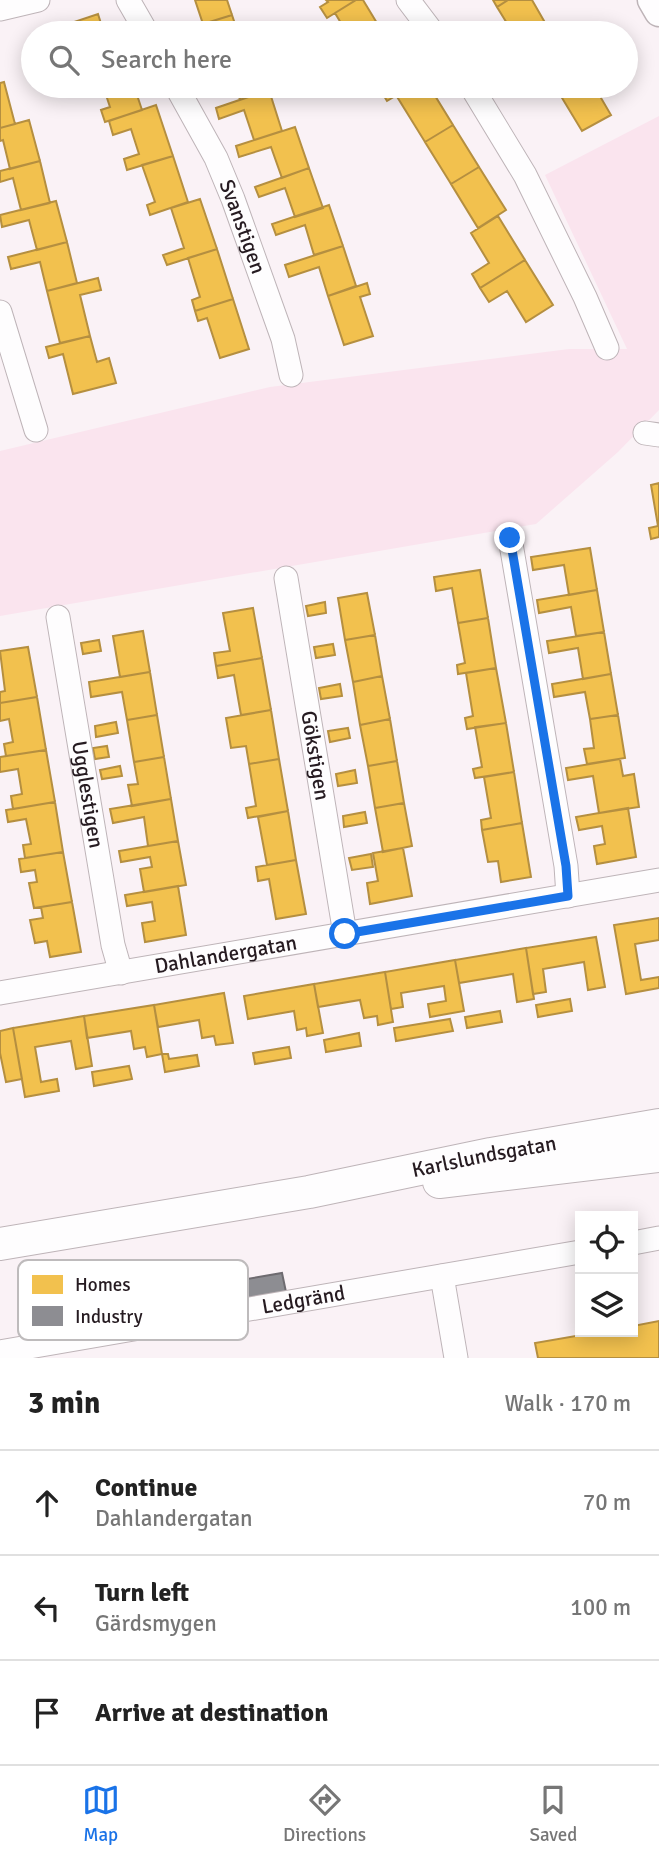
<!DOCTYPE html>
<html lang="en">
<head>
<meta charset="utf-8">
<style>
  :root { --surface:#fff; --page:#f2f2f2; --text:#222; --muted:#767676; --line:#e0e0e0; --accent:#1a73e8 }
  body { margin:0; font-family:Signika,sans-serif; background:var(--page); color:var(--text) }
  .controls { position:absolute; right:21px; bottom:21px; display:grid; overflow:hidden; border-radius:0px; box-shadow:0 4px 18px #0003 }
  .controls button { width:63px; height:63px; display:grid; place-items:center; padding:0; border:0; border-bottom:2px solid var(--line); background:var(--surface); color:var(--text); font:35px sans-serif }
  .stop { position:absolute; width:21px; height:21px; margin:-16px; border:5px solid #1a73e8; border-radius:50%; background:#fff }
  .stop.end { background:#1a73e8; border-color:#fff; box-shadow:0 2px 7px #0008 }
  .list { margin:0; padding:0; list-style:none }
  h2 { display:flex; justify-content:space-between; align-items:center; height:91px; margin:0; padding:0 28px; font-size:30px }
  h2 small { font-size:23px; font-weight:400; color:var(--muted) }
  .list li { display:grid; grid-template-columns:46px 1fr auto; gap:21px; align-items:center; box-sizing:border-box; height:105px; padding:0 28px; border-top:2px solid var(--line) }
  .list b { display:block; font-size:26px; white-space:nowrap }
  .list p { margin:0; font-size:23px; white-space:nowrap; color:var(--muted) }
  .list em { font-size:23px; font-style:normal; color:var(--muted) }
  .icon { flex:none; width:38px; height:38px; fill:none; stroke:currentColor; stroke-width:2; stroke-linecap:round; stroke-linejoin:round }
  .map { position:relative; flex:none; width:659px; height:1358px; overflow:hidden }
  .search { position:absolute; background:var(--surface); box-shadow:0 4px 18px #0003; left:21px; right:21px; top:21px; height:77px; display:flex; align-items:center; gap:18px; box-sizing:border-box; padding:0 24px; border-radius:38px; color:var(--muted); font-size:26px }
  .sheet { height:406px; background:var(--surface) }
  nav { display:flex; justify-content:space-around; align-items:center; box-sizing:border-box; height:98px; border-top:2px solid var(--line); background:var(--surface); font-size:19px; color:var(--muted) }
  nav a { display:grid; justify-items:center; gap:4px }
  nav .on { color:var(--accent) }
  .map>svg:first-child { display:block }
  .green { fill:#fae4ee }
  .homes { fill:#f2c14e; stroke:#b58f40; stroke-width:2 }
  .industry { fill:#8d8d92; stroke:#6e6b70; stroke-width:2 }
  .lines { fill:none; stroke-linecap:round; stroke-linejoin:round }
  .minor-casing { stroke:#beb4b8; stroke-width:25 }
  .tertiary-casing { stroke:#beb4b8; stroke-width:31 }
  .secondary-casing { stroke:#beb4b8; stroke-width:34 }
  .minor { stroke:#fefdfe; stroke-width:23 }
  .tertiary { stroke:#fefdfe; stroke-width:28 }
  .secondary { stroke:#fefdfe; stroke-width:32 }
  .route { stroke:#1a73e8; stroke-width:9 }
  .labels { text-anchor:middle; stroke-width:7; stroke-linejoin:round; paint-order:stroke }
  .street-label { font-size:21px; fill:#261b21; stroke:#fff }
  .key { fill:#fff; stroke:#bebbbc; stroke-width:2 }
  .key-label { font-size:19px; fill:#261b21 }
</style>
</head>
<body>
<div class="map">
<svg width="659" height="1358" viewBox="0 0 659 1358">
  <rect width="100%" height="100%" fill="#faf2f6"/>
  <path class="green" d="M 659,116 L 659,410 L 618,452 L 536,524 L 0,616 L 0,451 L 270,387 L 569,349 L 627,349 L 545,175 Z"/>
  <path class="homes" d="M 195,0 L 227,0 L 232,15 L 203,24 Z
    M 326,0 L 356,0 L 327,18 L 320,7 L 328,2 Z
    M 356,0 L 363,0 L 383,33 L 347,33 L 335,13 Z
    M 493,0 L 508,0 L 497,7 Z
    M 508,0 L 532,0 L 551,33 L 513,33 L 497,7 Z
    M 98,14 L 104,33 L 55,33 L 53,29 Z
    M 232,15 L 238,33 L 176,33 L 203,24 Z
    M 4,82 L 15,124 L 0,128 L 0,83 Z
    M 103,86 L 134,86 L 142,110 L 105,122 L 101,110 L 110,107 Z
    M 236,86 L 267,86 L 269,90 L 240,100 Z
    M 389,86 L 412,86 L 387,101 L 381,91 Z
    M 412,86 L 429,86 L 453,125 L 425,142 L 396,95 Z
    M 560,86 L 594,86 L 611,115 L 582,131 L 556,88 Z
    M 269,90 L 282,131 L 254,140 L 244,110 L 219,119 L 216,108 Z
    M 156,105 L 173,156 L 127,170 L 124,159 L 139,154 L 131,129 L 113,135 L 109,121 Z
    M 29,120 L 40,161 L 10,169 L 3,140 L 0,141 L 0,128 Z
    M 453,125 L 479,167 L 451,184 L 425,142 Z
    M 295,127 L 309,168 L 282,178 L 271,147 L 239,157 L 236,146 Z
    M 173,156 L 188,202 L 150,215 L 147,205 L 155,202 L 142,165 Z
    M 40,161 L 50,203 L 21,210 L 13,178 L 0,182 L 0,171 Z
    M 479,167 L 506,210 L 478,228 L 451,184 Z
    M 309,168 L 323,208 L 295,217 L 285,188 L 259,197 L 255,187 Z
    M 200,199 L 217,249 L 167,265 L 163,255 L 184,248 L 171,208 Z
    M 56,201 L 67,242 L 37,250 L 29,220 L 2,227 L 0,215 Z
    M 329,205 L 343,246 L 314,255 L 305,225 L 276,235 L 272,224 Z
    M 498,216 L 525,260 L 480,288 L 472,274 L 489,263 L 471,233 Z
    M 67,242 L 77,283 L 47,291 L 40,262 L 11,269 L 8,257 Z
    M 343,246 L 356,286 L 328,296 L 319,267 L 289,277 L 285,265 Z
    M 217,249 L 233,299 L 195,311 L 192,300 L 200,297 L 188,258 Z
    M 525,260 L 553,305 L 526,322 L 507,291 L 489,302 L 480,288 Z
    M 98,278 L 101,290 L 80,295 L 90,336 L 60,343 L 47,291 Z
    M 367,283 L 370,294 L 360,297 L 373,336 L 344,345 L 328,296 Z
    M 233,299 L 249,349 L 220,358 L 207,318 L 198,321 L 195,311 Z
    M 90,336 L 97,362 L 109,358 L 116,383 L 73,394 L 63,354 L 49,358 L 46,347 Z
    M 659,483 L 659,537 L 651,539 L 649,528 L 658,526 L 651,485 Z
    M 590,548 L 597,590 L 569,595 L 564,565 L 533,570 L 531,557 Z
    M 480,570 L 488,618 L 458,623 L 452,588 L 436,591 L 434,577 Z
    M 597,590 L 604,632 L 576,636 L 571,607 L 539,613 L 537,600 Z
    M 367,593 L 375,635 L 345,640 L 338,598 Z
    M 325,602 L 326,613 L 308,616 L 306,606 Z
    M 253,608 L 262,658 L 216,666 L 214,653 L 230,651 L 223,613 Z
    M 488,618 L 496,668 L 458,674 L 457,665 L 465,663 L 458,623 Z
    M 143,631 L 150,672 L 120,677 L 113,636 Z
    M 604,632 L 611,674 L 583,679 L 578,648 L 549,653 L 547,641 Z
    M 375,635 L 382,676 L 353,682 L 345,640 Z
    M 99,640 L 101,651 L 83,654 L 81,643 Z
    M 333,644 L 335,655 L 316,658 L 314,647 Z
    M 28,647 L 37,697 L 0,703 L 0,692 L 5,691 L 0,651 Z
    M 262,658 L 271,710 L 241,715 L 234,675 L 218,678 L 216,666 Z
    M 496,668 L 506,723 L 467,729 L 465,718 L 473,716 L 466,673 Z
    M 150,672 L 157,715 L 127,720 L 122,692 L 91,697 L 89,682 Z
    M 611,674 L 618,715 L 590,719 L 585,692 L 554,697 L 552,684 Z
    M 382,676 L 390,719 L 360,725 L 353,682 Z
    M 340,684 L 342,696 L 321,699 L 319,688 Z
    M 37,697 L 46,750 L 6,756 L 4,744 L 13,742 L 9,719 L 0,721 L 0,703 Z
    M 271,710 L 279,759 L 249,764 L 246,746 L 231,748 L 226,718 Z
    M 157,715 L 164,757 L 134,762 L 127,720 Z
    M 618,715 L 625,758 L 587,764 L 584,749 L 594,748 L 590,719 Z
    M 390,719 L 397,761 L 368,766 L 360,725 Z
    M 116,722 L 118,733 L 96,737 L 95,726 Z
    M 506,723 L 514,772 L 475,778 L 473,769 L 482,767 L 475,727 Z
    M 348,728 L 350,738 L 330,742 L 328,731 Z
    M 107,746 L 109,757 L 95,759 L 93,748 Z
    M 46,750 L 55,802 L 13,809 L 11,796 L 22,794 L 18,769 L 0,772 L 0,757 Z
    M 164,757 L 171,799 L 132,806 L 128,785 L 138,784 L 134,762 Z
    M 279,759 L 288,811 L 248,818 L 246,808 L 256,806 L 249,764 Z
    M 620,759 L 623,776 L 634,774 L 639,807 L 599,813 L 593,776 L 568,780 L 566,768 Z
    M 397,761 L 404,803 L 375,808 L 368,766 Z
    M 120,766 L 122,776 L 102,779 L 100,770 Z
    M 355,770 L 357,783 L 338,786 L 336,774 Z
    M 514,772 L 522,823 L 482,830 L 481,820 L 491,818 L 484,777 Z
    M 171,799 L 178,841 L 148,846 L 144,817 L 113,823 L 110,809 Z
    M 55,802 L 63,852 L 25,858 L 23,845 L 31,844 L 26,819 L 8,822 L 6,810 Z
    M 404,803 L 412,846 L 383,852 L 375,808 Z
    M 628,808 L 636,857 L 597,864 L 594,846 L 605,844 L 602,826 L 579,830 L 576,817 Z
    M 288,811 L 296,860 L 267,865 L 258,817 Z
    M 365,812 L 367,823 L 344,827 L 343,816 Z
    M 522,823 L 531,877 L 501,882 L 498,861 L 488,862 L 482,830 Z
    M 178,841 L 186,885 L 144,892 L 140,869 L 152,867 L 150,857 L 121,862 L 119,851 Z
    M 403,848 L 412,896 L 370,904 L 367,883 L 378,881 L 373,853 Z
    M 63,852 L 72,902 L 34,908 L 29,883 L 37,882 L 35,870 L 21,872 L 19,859 Z
    M 371,854 L 373,867 L 352,870 L 349,858 Z
    M 296,860 L 306,914 L 276,919 L 269,879 L 258,881 L 256,867 Z
    M 178,886 L 186,935 L 145,942 L 142,923 L 155,921 L 152,902 L 127,906 L 125,895 Z
    M 72,902 L 81,952 L 50,957 L 47,941 L 35,943 L 30,920 L 43,918 L 41,907 Z
    M 659,918 L 659,940 L 635,944 L 641,980 L 659,977 L 659,988 L 626,994 L 614,925 Z
    M 596,937 L 605,987 L 588,990 L 584,962 L 543,969 L 546,992 L 533,994 L 526,948 Z
    M 526,948 L 534,999 L 517,1002 L 513,974 L 459,983 L 455,960 Z
    M 455,960 L 464,1011 L 430,1017 L 428,1004 L 446,1001 L 444,986 L 401,993 L 403,1007 L 391,1009 L 385,972 Z
    M 385,972 L 393,1022 L 378,1025 L 377,1016 L 364,1018 L 360,1000 L 318,1007 L 314,984 Z
    M 314,984 L 323,1033 L 307,1036 L 306,1028 L 297,1030 L 294,1011 L 248,1019 L 244,996 Z
    M 224,993 L 233,1043 L 216,1045 L 214,1036 L 202,1038 L 199,1020 L 158,1027 L 154,1005 Z
    M 570,999 L 572,1011 L 538,1017 L 536,1005 Z
    M 154,1005 L 162,1054 L 147,1057 L 145,1047 L 134,1049 L 131,1031 L 87,1038 L 84,1016 Z
    M 500,1011 L 502,1022 L 467,1028 L 465,1017 Z
    M 84,1016 L 92,1066 L 76,1069 L 71,1041 L 35,1047 L 41,1082 L 57,1079 L 59,1091 L 25,1097 L 13,1028 Z
    M 450,1019 L 453,1031 L 396,1041 L 394,1028 Z
    M 13,1028 L 22,1079 L 6,1082 L 0,1053 L 0,1031 Z
    M 359,1033 L 361,1046 L 326,1052 L 324,1040 Z
    M 289,1047 L 291,1058 L 255,1064 L 253,1053 Z
    M 162,1054 L 168,1054 L 169,1059 L 197,1055 L 199,1066 L 165,1072 Z
    M 129,1066 L 132,1079 L 94,1086 L 92,1072 Z
    M 659,1321 L 659,1358 L 538,1358 L 535,1343 L 599,1332 L 633,1332 L 633,1326 Z"/>
  <path class="industry" d="M 282,1273 L 286,1292 L 209,1305 L 205,1286 Z"/>
  <g class="lines">
    <defs>
      <g id="minor">
        <path d="M 128,0 L 147,33"/>
        <path d="M 408,0 L 433,33"/>
        <path d="M 0,9 L 38,0"/>
        <path id="s1" d="M 176,86 L 216,158 L 233,199 L 283,339 L 291,375"/>
        <path d="M 471,86 L 525,175 L 585,297 L 607,348"/>
        <path d="M 0,312 L 36,430"/>
        <path d="M 645,433 L 659,435"/>
        <path d="M 510,538 L 566,866 L 568,896"/>
        <path id="s2" d="M 286,578 L 345,934"/>
        <path id="s3" d="M 58,617 L 113,945 L 121,973"/>
        <path id="s4" d="M 0,993 L 659,880"/>
        <path d="M 633,1243 L 659,1238"/>
        <path d="M 442,1276 L 456,1358"/>
        <path id="s5" d="M 0,1352 L 580,1252"/>
      </g>
      <path id="tertiary" d="M 652,0 L 659,12"/>
      <g id="secondary">
        <path d="M 439,1182 L 659,1156"/>
        <path id="s6" d="M 0,1244 L 309,1192 L 491,1154 L 659,1125"/>
      </g>
    </defs>
    <use href="#minor" class="minor-casing"/>
    <use href="#tertiary" class="tertiary-casing"/>
    <use href="#secondary" class="secondary-casing"/>
    <use href="#minor" class="minor"/>
    <use href="#tertiary" class="tertiary"/>
    <use href="#secondary" class="secondary"/>
  </g>
  <g class="lines">
    <path class="route" d="M 345,934 L 568,896 L 566,866 L 510,538"/>
  </g>
  <g class="labels">
    <g class="street-label">
      <text dy="7" stroke="none"><textPath href="#s1" startOffset="156">Svanstigen</textPath></text>
      <text dy="7" stroke="none"><textPath href="#s2" startOffset="180">Gökstigen</textPath></text>
      <text dy="7" stroke="none"><textPath href="#s3" startOffset="180">Ugglestigen</textPath></text>
      <text dy="7" stroke="none"><textPath href="#s4" startOffset="229">Dahlandergatan</textPath></text>
      <text dy="7" stroke="none"><textPath href="#s6" startOffset="492">Karlslundsgatan</textPath></text>
      <text dy="7" stroke="none"><textPath href="#s5" startOffset="308">Ledgränd</textPath></text>
    </g>
  </g>
  <rect x="18" y="1260" width="230" height="80" rx="10" class="key"/>
  <rect x="32" y="1275" width="31" height="19" fill="#f2c14e"/>
  <rect x="32" y="1306" width="31" height="20" fill="#8d8d92"/>
  <g class="key-label">
    <text x="75" y="1291">Homes</text>
    <text x="75" y="1323">Industry</text>
  </g>
</svg>
<div class="controls">
<button><svg class="icon" aria-label="locate" viewBox="0 0 24 24"><circle cx="12" cy="12" r="6"/><path d="M12 2v4M12 18v4M2 12h4M18 12h4"/></svg></button>
<button><svg class="icon" aria-label="layers" viewBox="0 0 24 24"><path d="M12 4l9 5-9 5-9-5zM3 14l9 5 9-5"/></svg></button>
</div>
<div class="stop" style="left:345px;top:934px"></div>
<div class="stop end" style="left:510px;top:538px"></div>
<div class="search"><svg class="icon" aria-label="search" viewBox="0 0 24 24"><circle cx="10" cy="10" r="6"/><path d="M15 15l6 6"/></svg>Search here</div>
</div>
<section class="sheet">
<h2>3 min<small>Walk · 170 m</small></h2>
<ul class="list">
<li><svg class="icon" aria-label="ahead" viewBox="0 0 24 24"><path d="M12 20V5M6 11l6-6 6 6"/></svg><div><b>Continue</b><p>Dahlandergatan</p></div><em>70 m</em></li>
<li><svg class="icon" aria-label="left" viewBox="0 0 24 24"><path d="M17 20v-9H6M10 6l-5 5 5 5"/></svg><div><b>Turn left</b><p>Gärdsmygen</p></div><em>100 m</em></li>
<li><svg class="icon" aria-label="arrive" viewBox="0 0 24 24"><path d="M6 21V4h12l-3 4 3 4H6"/></svg><div><b>Arrive at destination</b></div></li>
</ul>
</section>
<nav>
<a class="on"><svg class="icon" aria-label="map" viewBox="0 0 24 24"><path d="M3 6l6-2 6 2 6-2v14l-6 2-6-2-6 2zM9 4v14M15 6v14"/></svg>Map</a>
<a><svg class="icon" aria-label="directions" viewBox="0 0 24 24"><path d="M12 3l9 9-9 9-9-9zM9 14v-3h6M13 9l2 2-2 2"/></svg>Directions</a>
<a><svg class="icon" aria-label="saved" viewBox="0 0 24 24"><path d="M7 4h10v16l-5-4-5 4z"/></svg>Saved</a>
</nav>
</body>
</html>
